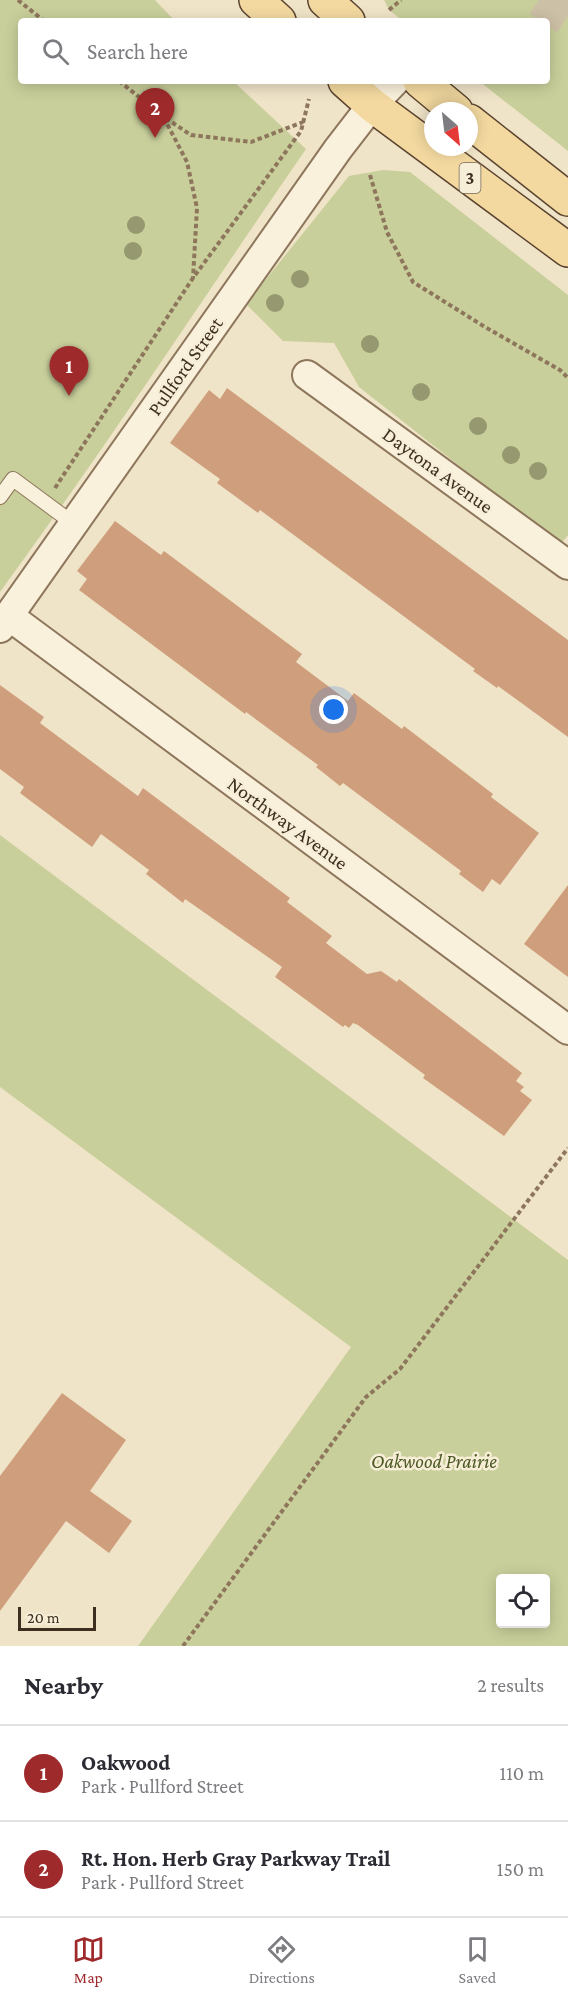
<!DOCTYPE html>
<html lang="en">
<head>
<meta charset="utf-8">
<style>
  :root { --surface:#fff; --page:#f2f2f3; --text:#2b2b33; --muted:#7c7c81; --line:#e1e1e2; --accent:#9e2a2b }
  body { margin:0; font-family:"Crimson Pro",serif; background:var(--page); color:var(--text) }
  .controls { position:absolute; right:18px; bottom:18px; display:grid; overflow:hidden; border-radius:6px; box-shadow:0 3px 15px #0003 }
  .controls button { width:54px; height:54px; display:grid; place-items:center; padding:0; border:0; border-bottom:2px solid var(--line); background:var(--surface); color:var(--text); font:30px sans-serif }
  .compass { position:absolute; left:424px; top:102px; width:54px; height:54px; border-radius:50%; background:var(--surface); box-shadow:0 3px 15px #0003; rotate:152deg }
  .scale { position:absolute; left:18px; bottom:15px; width:78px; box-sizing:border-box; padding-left:6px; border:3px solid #3d2e20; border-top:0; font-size:16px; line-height:21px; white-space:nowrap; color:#3d2e20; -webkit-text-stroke:4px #f7eed8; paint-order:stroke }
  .you { position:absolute; left:334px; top:710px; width:21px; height:21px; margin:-15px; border:4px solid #fff; border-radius:50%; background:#1a73e8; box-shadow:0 0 0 9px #1a73e833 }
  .badge { display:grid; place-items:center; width:39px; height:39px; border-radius:50%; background:var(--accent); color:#fff; font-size:20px; font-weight:700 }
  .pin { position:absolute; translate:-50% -50px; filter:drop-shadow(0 2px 3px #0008) }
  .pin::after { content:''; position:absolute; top:32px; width:21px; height:18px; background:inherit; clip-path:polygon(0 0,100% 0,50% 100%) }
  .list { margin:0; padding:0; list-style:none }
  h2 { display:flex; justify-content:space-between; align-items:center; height:78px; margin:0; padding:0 24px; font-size:26px }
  h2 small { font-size:20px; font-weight:400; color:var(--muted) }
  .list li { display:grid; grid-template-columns:39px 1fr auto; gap:18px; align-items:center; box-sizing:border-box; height:96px; padding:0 24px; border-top:2px solid var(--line) }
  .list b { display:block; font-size:22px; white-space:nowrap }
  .list p { margin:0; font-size:20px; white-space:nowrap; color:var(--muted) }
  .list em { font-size:20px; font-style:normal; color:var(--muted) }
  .icon { flex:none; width:33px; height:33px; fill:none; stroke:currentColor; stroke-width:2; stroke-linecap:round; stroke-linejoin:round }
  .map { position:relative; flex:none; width:568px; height:1646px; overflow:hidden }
  .search { position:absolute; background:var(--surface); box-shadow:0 3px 15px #0003; left:18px; right:18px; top:18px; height:66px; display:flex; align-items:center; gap:15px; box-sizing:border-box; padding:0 21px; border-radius:6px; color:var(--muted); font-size:22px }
  .sheet { height:270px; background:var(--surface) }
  nav { display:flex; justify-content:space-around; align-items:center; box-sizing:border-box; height:84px; border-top:2px solid var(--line); background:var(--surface); font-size:16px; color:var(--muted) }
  nav a { display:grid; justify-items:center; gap:3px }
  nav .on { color:var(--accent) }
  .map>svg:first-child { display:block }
  .green { fill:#c9cf9b; fill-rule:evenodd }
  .building { fill:#cf9f7d }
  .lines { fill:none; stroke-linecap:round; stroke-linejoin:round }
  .highway-tunnel { stroke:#ccc0a6; stroke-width:33; stroke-dasharray:33 16; stroke-linecap:butt }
  .lane-casing { stroke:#8d765c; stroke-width:16 }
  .street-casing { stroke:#8d765c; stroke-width:32 }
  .primary-casing { stroke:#5b4430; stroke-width:36 }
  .path { stroke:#8d765c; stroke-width:4; stroke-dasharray:4.5 3; stroke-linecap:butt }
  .lane { stroke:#faf1dc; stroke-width:14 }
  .street { stroke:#faf1dc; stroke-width:28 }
  .primary { stroke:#f3d9a0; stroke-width:33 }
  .tree { fill:#96986f }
  .labels { text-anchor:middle; stroke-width:5; stroke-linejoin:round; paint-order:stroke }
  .shield { fill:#f7eed8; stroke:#756857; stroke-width:1.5 }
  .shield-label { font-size:18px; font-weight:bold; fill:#3d2e20 }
  .street-label { font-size:20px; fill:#3d2e20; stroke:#f7eed8 }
  .park-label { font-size:20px; font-style:italic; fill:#4d5a26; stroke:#f7eed8 }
</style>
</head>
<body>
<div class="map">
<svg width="568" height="1646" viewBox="0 0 568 1646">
  <rect width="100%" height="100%" fill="#f0e4c8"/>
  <path class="green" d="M 0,0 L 155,0 L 175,21 L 21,21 L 21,81 L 233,81 L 306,149 C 204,297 106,447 0,592 Z
    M 384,0 L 568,0 L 568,151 L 479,81 L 547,81 L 547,21 L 403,21 L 389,10 Z
    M 383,170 L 410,172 L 568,295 L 568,535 L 560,545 L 359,387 L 334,343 L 283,341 L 246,304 L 349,176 Z
    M 0,835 L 568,1260 L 568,1646 L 138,1646 L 351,1347 L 0,1087 ZM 500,1578 L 546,1578 L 546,1624 L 500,1624 Z"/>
  <path class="building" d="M 227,388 L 568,640 L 568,737 L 498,686 L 497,688 L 473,671 L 475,669 L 260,510 L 258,513 L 217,483 L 220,479 L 170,443 L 209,390 L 220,399 Z
    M 115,521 L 161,555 L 164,551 L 302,654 L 296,662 L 348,701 L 354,693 L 402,729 L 404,726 L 493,794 L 491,797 L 539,833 L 500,885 L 492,879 L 483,892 L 459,874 L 461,871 L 413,835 L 343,783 L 340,786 L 316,767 L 318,765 L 246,712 L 245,714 L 79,590 L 87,579 L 77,571 Z
    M 0,685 L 44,717 L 40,723 L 138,796 L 143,788 L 290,898 L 287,902 L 332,936 L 326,943 L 367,974 L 381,971 L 397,982 L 399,979 L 522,1073 L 516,1081 L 524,1087 L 520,1091 L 532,1100 L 504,1136 L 423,1078 L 425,1075 L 358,1025 L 353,1023 L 349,1028 L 345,1025 L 343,1027 L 275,977 L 282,967 L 185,899 L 183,903 L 146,874 L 149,870 L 101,834 L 92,847 L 20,793 L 24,787 L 0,769 Z
    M 568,885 L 568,977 L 524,944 Z
    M 62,1393 L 126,1440 L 90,1491 L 132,1521 L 109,1553 L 66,1521 L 0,1611 L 0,1476 Z"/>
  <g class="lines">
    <path class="highway-tunnel" d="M 539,0 L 568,20"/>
    <defs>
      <path id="lane" d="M 0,497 L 13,479 L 74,524"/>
      <path id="street" d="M 307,375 L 568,565
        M 9,616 L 568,1030
        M 0,628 L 338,149 L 372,105 L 395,81"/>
      <path id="primary" d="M 256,0 L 279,21
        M 325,0 L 348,21
        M 345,81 L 372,105 L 568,250
        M 420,81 L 456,111
        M 469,121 L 568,199"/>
    </defs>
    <use href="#lane" class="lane-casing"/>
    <use href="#street" class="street-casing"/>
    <use href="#primary" class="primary-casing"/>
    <path class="path" d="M 18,0 L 44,21
      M 389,10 L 401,0
      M 119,81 L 164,117 L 191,135 L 251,142 L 303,122
      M 164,118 L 187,162 L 197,208 L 193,278
      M 370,175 L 387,232 L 413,282 L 485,327 L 560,370 L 568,378
      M 55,488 L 193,278 L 301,131 L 309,99
      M 183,1646 L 366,1397 L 400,1369 L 568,1148"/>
    <use href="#lane" class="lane"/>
    <use href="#street" class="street"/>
    <use href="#primary" class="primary"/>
  </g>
  <g class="tree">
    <circle cx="136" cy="225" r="9"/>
    <circle cx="133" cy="251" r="9"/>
    <circle cx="300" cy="279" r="9"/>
    <circle cx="275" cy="303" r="9"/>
    <circle cx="370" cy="344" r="9"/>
    <circle cx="421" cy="392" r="9"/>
    <circle cx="478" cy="426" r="9"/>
    <circle cx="511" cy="455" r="9"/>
    <circle cx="538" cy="471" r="9"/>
  </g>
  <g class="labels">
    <rect class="shield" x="459.5" y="163" width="21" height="30" rx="4.5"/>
    <g class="shield-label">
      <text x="470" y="184">3</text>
    </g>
    <g class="street-label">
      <text transform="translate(185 366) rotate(-55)" y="7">Pullford Street</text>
      <text transform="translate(438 470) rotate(36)" y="7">Daytona Avenue</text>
      <text transform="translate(288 823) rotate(36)" y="7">Northway Avenue</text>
    </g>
    <g class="park-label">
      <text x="434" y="1468">Oakwood Prairie</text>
    </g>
  </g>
</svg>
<div class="controls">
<button><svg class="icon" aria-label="locate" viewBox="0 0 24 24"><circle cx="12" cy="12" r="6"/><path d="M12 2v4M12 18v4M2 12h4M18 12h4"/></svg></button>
</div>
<svg class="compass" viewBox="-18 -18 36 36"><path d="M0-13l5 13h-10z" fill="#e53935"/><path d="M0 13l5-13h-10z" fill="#7c7c81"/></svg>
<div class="scale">20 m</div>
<div class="you"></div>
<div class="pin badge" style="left:69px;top:396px">1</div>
<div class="pin badge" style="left:155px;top:138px">2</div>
<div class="search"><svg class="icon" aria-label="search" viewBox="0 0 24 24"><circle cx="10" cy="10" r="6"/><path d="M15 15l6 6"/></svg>Search here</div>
</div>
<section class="sheet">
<h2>Nearby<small>2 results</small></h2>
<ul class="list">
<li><span class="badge">1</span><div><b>Oakwood</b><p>Park · Pullford Street</p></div><em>110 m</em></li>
<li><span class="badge">2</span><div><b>Rt. Hon. Herb Gray Parkway Trail</b><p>Park · Pullford Street</p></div><em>150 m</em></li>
</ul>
</section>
<nav>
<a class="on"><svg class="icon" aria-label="map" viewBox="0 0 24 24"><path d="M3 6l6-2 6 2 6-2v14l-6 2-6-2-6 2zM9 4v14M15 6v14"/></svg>Map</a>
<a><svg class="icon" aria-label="directions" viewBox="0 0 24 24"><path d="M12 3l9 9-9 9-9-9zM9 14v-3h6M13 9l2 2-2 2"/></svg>Directions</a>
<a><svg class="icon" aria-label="saved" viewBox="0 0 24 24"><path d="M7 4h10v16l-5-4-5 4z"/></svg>Saved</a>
</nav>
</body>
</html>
